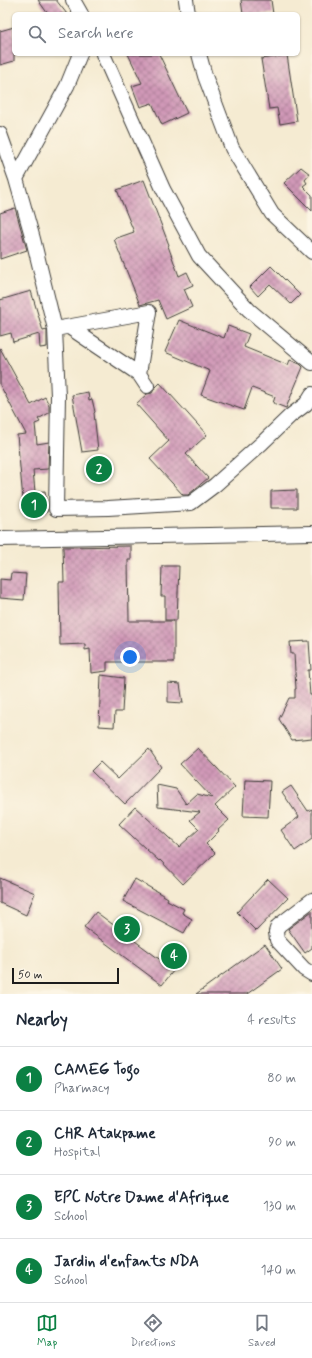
<!DOCTYPE html>
<html lang="en">
<head>
<meta charset="utf-8">
<style>
  :root { --surface:#fff; --page:#f6f6f7; --text:#1f2937; --muted:#747a83; --line:#e0e1e3; --accent:#0b8043 }
  body { margin:0; font-family:Mynerve,sans-serif; background:var(--page); color:var(--text) }
  .scale { position:absolute; left:12px; bottom:10px; width:107px; box-sizing:border-box; padding-left:4px; border:2px solid #1c1c1c; border-top:0; font-size:11px; line-height:14px; white-space:nowrap; color:#1c1c1c; -webkit-text-stroke:3px #fcf5e5; paint-order:stroke }
  .you { position:absolute; left:130px; top:657px; width:14px; height:14px; margin:-10px; border:3px solid #fff; border-radius:50%; background:#1a73e8; box-shadow:0 0 0 6px #1a73e833 }
  .badge { display:grid; place-items:center; width:26px; height:26px; border-radius:50%; background:var(--accent); color:#fff; font-size:13px; font-weight:700 }
  .pin { position:absolute; translate:-50% -50%; border:2px solid #fff; box-shadow:0 1px 4px #0006 }
  .list { margin:0; padding:0; list-style:none }
  h2 { display:flex; justify-content:space-between; align-items:center; height:52px; margin:0; padding:0 16px; font-size:17px }
  h2 small { font-size:13px; font-weight:400; color:var(--muted) }
  .list li { display:grid; grid-template-columns:26px 1fr auto; gap:12px; align-items:center; box-sizing:border-box; height:64px; padding:0 16px; border-top:1px solid var(--line) }
  .list b { display:block; font-size:15px; white-space:nowrap }
  .list p { margin:0; font-size:13px; white-space:nowrap; color:var(--muted) }
  .list em { font-size:13px; font-style:normal; color:var(--muted) }
  .icon { flex:none; width:22px; height:22px; fill:none; stroke:currentColor; stroke-width:2; stroke-linecap:round; stroke-linejoin:round }
  .map { position:relative; flex:none; width:312px; height:994px; overflow:hidden }
  .search { position:absolute; background:var(--surface); box-shadow:0 1px 3px #0004; left:12px; right:12px; top:12px; height:44px; display:flex; align-items:center; gap:10px; box-sizing:border-box; padding:0 14px; border-radius:6px; color:var(--muted); font-size:15px }
  .sheet { height:308px; background:var(--surface) }
  nav { display:flex; justify-content:space-around; align-items:center; box-sizing:border-box; height:56px; border-top:1px solid var(--line); background:var(--surface); font-size:11px; color:var(--muted) }
  nav a { display:grid; justify-items:center; gap:2px }
  nav .on { color:var(--accent) }
  .map>svg:first-child { display:block }
  .building { fill:url(#building-cross-hatch) }
  .lines { fill:none; stroke-linecap:round; stroke-linejoin:round }
  .minor-casing { stroke:#3d3b37; stroke-width:16 }
  .minor { stroke:#fff; stroke-width:14 }
</style>
</head>
<body>
<div class="map">
<svg width="312" height="994" viewBox="0 0 312 994">
  <defs>
    <pattern id="building-cross-hatch" width="8" height="8" patternUnits="userSpaceOnUse"><rect width="8" height="8" fill="#d098b7"/><path d="M0 0l8 8M0 8l8-8" fill="none" stroke="#a87b94"/></pattern>
  </defs>
  <rect width="100%" height="100%" fill="#fcf5e5"/>
  <filter id="ink" filterUnits="userSpaceOnUse"><feTurbulence type="fractalNoise" baseFrequency=".025" numOctaves="2"/><feDisplacementMap in="SourceGraphic" scale="8" xChannelSelector="R" yChannelSelector="G"/><feConvolveMatrix kernelMatrix="1 2 1 2 8 2 1 2 1" color-interpolation-filters="sRGB"/></filter>
  <filter id="wash" filterUnits="userSpaceOnUse"><feTurbulence type="fractalNoise" baseFrequency=".012" numOctaves="4" result="noise"/><feDisplacementMap in="SourceGraphic" scale="16" xChannelSelector="R" yChannelSelector="G"/><feGaussianBlur stdDeviation="0.9" result="paint"/><feColorMatrix in="noise" values="0 0 0 0 0 0 0 0 0 0 0 0 0 0 0 0 0 1.4 0 .05"/><feComposite in="paint" operator="in"/></filter>
  <g filter="url(#wash)">
    <rect width="100%" height="100%" fill="#f5ebd2"/>
    <g id="blocks">
      <path class="building" d="M 38,0 L 56,0 L 67,14 L 48,14 Z
        M 241,0 L 271,0 L 273,14 L 243,14 Z
        M 14,27 L 14,61 L 0,65 L 0,31 Z
        M 128,54 L 159,54 L 187,113 L 162,125 L 152,103 L 140,107 L 132,86 L 142,83 Z
        M 287,55 L 297,121 L 280,124 L 277,108 L 269,109 L 261,59 Z
        M 301,167 L 310,174 L 305,180 L 307,183 L 303,186 L 312,195 L 312,211 L 284,183 Z
        M 144,180 L 169,245 L 168,246 L 179,276 L 187,272 L 193,285 L 184,289 L 192,307 L 166,319 L 158,300 L 140,305 L 114,239 L 134,232 L 117,190 Z
        M 15,208 L 27,250 L 0,259 L 0,213 Z
        M 271,266 L 300,295 L 291,304 L 270,284 L 258,296 L 250,287 Z
        M 31,291 L 43,331 L 47,330 L 47,347 L 40,348 L 39,334 L 13,342 L 11,333 L 0,336 L 0,300 Z
        M 179,320 L 224,338 L 228,326 L 249,334 L 244,347 L 288,365 L 290,360 L 300,364 L 303,367 L 286,408 L 273,403 L 275,397 L 252,388 L 244,410 L 201,395 L 210,371 L 165,352 Z
        M 0,348 L 31,405 L 45,397 L 49,405 L 49,413 L 38,419 L 40,422 L 35,424 L 37,444 L 49,442 L 48,469 L 33,470 L 35,492 L 45,491 L 47,512 L 26,512 L 26,510 L 24,510 L 17,435 L 26,434 L 0,385 Z
        M 160,383 L 207,435 L 186,454 L 208,478 L 188,495 L 183,495 L 150,459 L 169,441 L 136,404 L 147,394 L 152,393 L 155,388 Z
        M 88,392 L 89,400 L 92,399 L 95,412 L 94,413 L 98,450 L 82,452 L 72,395 Z
        M 297,490 L 297,508 L 271,508 L 271,491 Z
        M 131,546 L 131,560 L 128,560 L 129,621 L 174,621 L 174,662 L 107,662 L 107,671 L 91,673 L 90,649 L 85,650 L 85,644 L 60,645 L 59,582 L 64,582 L 63,547 Z
        M 162,566 L 179,566 L 177,620 L 165,620 L 165,596 L 161,596 Z
        M 11,573 L 26,574 L 24,600 L 0,598 L 0,579 L 10,580 Z
        M 309,641 L 311,670 L 308,670 L 310,695 L 312,695 L 312,738 L 292,740 L 279,719 L 289,698 L 295,698 L 295,689 L 296,689 L 294,654 L 291,654 L 290,642 Z
        M 101,675 L 124,678 L 122,712 L 115,712 L 114,727 L 99,726 Z
        M 168,683 L 180,684 L 183,703 L 168,702 Z
        M 198,748 L 235,787 L 215,806 L 229,820 L 218,830 L 219,831 L 206,844 L 215,853 L 183,884 L 160,860 L 159,861 L 119,824 L 135,807 L 179,847 L 199,829 L 190,820 L 200,812 L 158,807 L 157,785 L 176,789 L 186,804 L 197,794 L 212,798 L 180,764 Z
        M 149,749 L 161,767 L 125,804 L 91,771 L 100,762 L 118,779 Z
        M 245,780 L 270,781 L 268,817 L 243,816 Z
        M 291,786 L 308,811 L 312,809 L 312,839 L 295,851 L 281,830 L 299,817 L 282,792 Z
        M 0,878 L 35,893 L 26,915 L 0,903 Z
        M 135,879 L 168,898 L 167,900 L 184,909 L 182,913 L 192,919 L 184,933 L 123,901 Z
        M 268,879 L 288,898 L 256,931 L 237,912 Z
        M 312,911 L 312,948 L 305,953 L 288,929 Z
        M 96,912 L 174,970 L 162,985 L 84,927 Z
        M 265,944 L 282,969 L 247,994 L 196,994 Z"/>
    </g>
  </g>
  <g filter="url(#ink)">
    <use href="#blocks" fill-opacity="0" stroke="#3d3b37" stroke-width="1"/>
    <g class="lines">
      <defs>
        <path id="minor" d="M 73,0 L 81,14
          M 186,0 L 188,14
          M 103,54 L 163,189 L 199,256 L 249,310 L 312,363
          M 199,54 L 205,76 L 232,148 L 272,214 L 312,252
          M 0,134 L 16,179 L 33,239 L 55,329 L 58,396 L 56,509 L 108,508 L 191,503 L 215,485 L 262,443 L 290,416 L 306,404 L 312,394
          M 16,179 L 67,86 L 80,54
          M 69,327 L 139,374
          M 55,329 L 149,312 L 139,374 L 147,386
          M 0,539 L 312,533
          M 312,900 L 278,926 L 276,932 L 277,940 L 304,969 L 312,974"/>
      </defs>
      <use href="#minor" class="minor-casing"/>
      <use href="#minor" class="minor"/>
    </g>
  </g>
</svg>
<div class="scale">50 m</div>
<div class="you"></div>
<div class="pin badge" style="left:34px;top:505px">1</div>
<div class="pin badge" style="left:99px;top:469px">2</div>
<div class="pin badge" style="left:127px;top:929px">3</div>
<div class="pin badge" style="left:174px;top:956px">4</div>
<div class="search"><svg class="icon" aria-label="search" viewBox="0 0 24 24"><circle cx="10" cy="10" r="6"/><path d="M15 15l6 6"/></svg>Search here</div>
</div>
<section class="sheet">
<h2>Nearby<small>4 results</small></h2>
<ul class="list">
<li><span class="badge">1</span><div><b>CAMEG Togo</b><p>Pharmacy</p></div><em>80 m</em></li>
<li><span class="badge">2</span><div><b>CHR Atakpame</b><p>Hospital</p></div><em>90 m</em></li>
<li><span class="badge">3</span><div><b>EPC Notre Dame d'Afrique</b><p>School</p></div><em>130 m</em></li>
<li><span class="badge">4</span><div><b>Jardin d'enfants NDA</b><p>School</p></div><em>140 m</em></li>
</ul>
</section>
<nav>
<a class="on"><svg class="icon" aria-label="map" viewBox="0 0 24 24"><path d="M3 6l6-2 6 2 6-2v14l-6 2-6-2-6 2zM9 4v14M15 6v14"/></svg>Map</a>
<a><svg class="icon" aria-label="directions" viewBox="0 0 24 24"><path d="M12 3l9 9-9 9-9-9zM9 14v-3h6M13 9l2 2-2 2"/></svg>Directions</a>
<a><svg class="icon" aria-label="saved" viewBox="0 0 24 24"><path d="M7 4h10v16l-5-4-5 4z"/></svg>Saved</a>
</nav>
</body>
</html>
